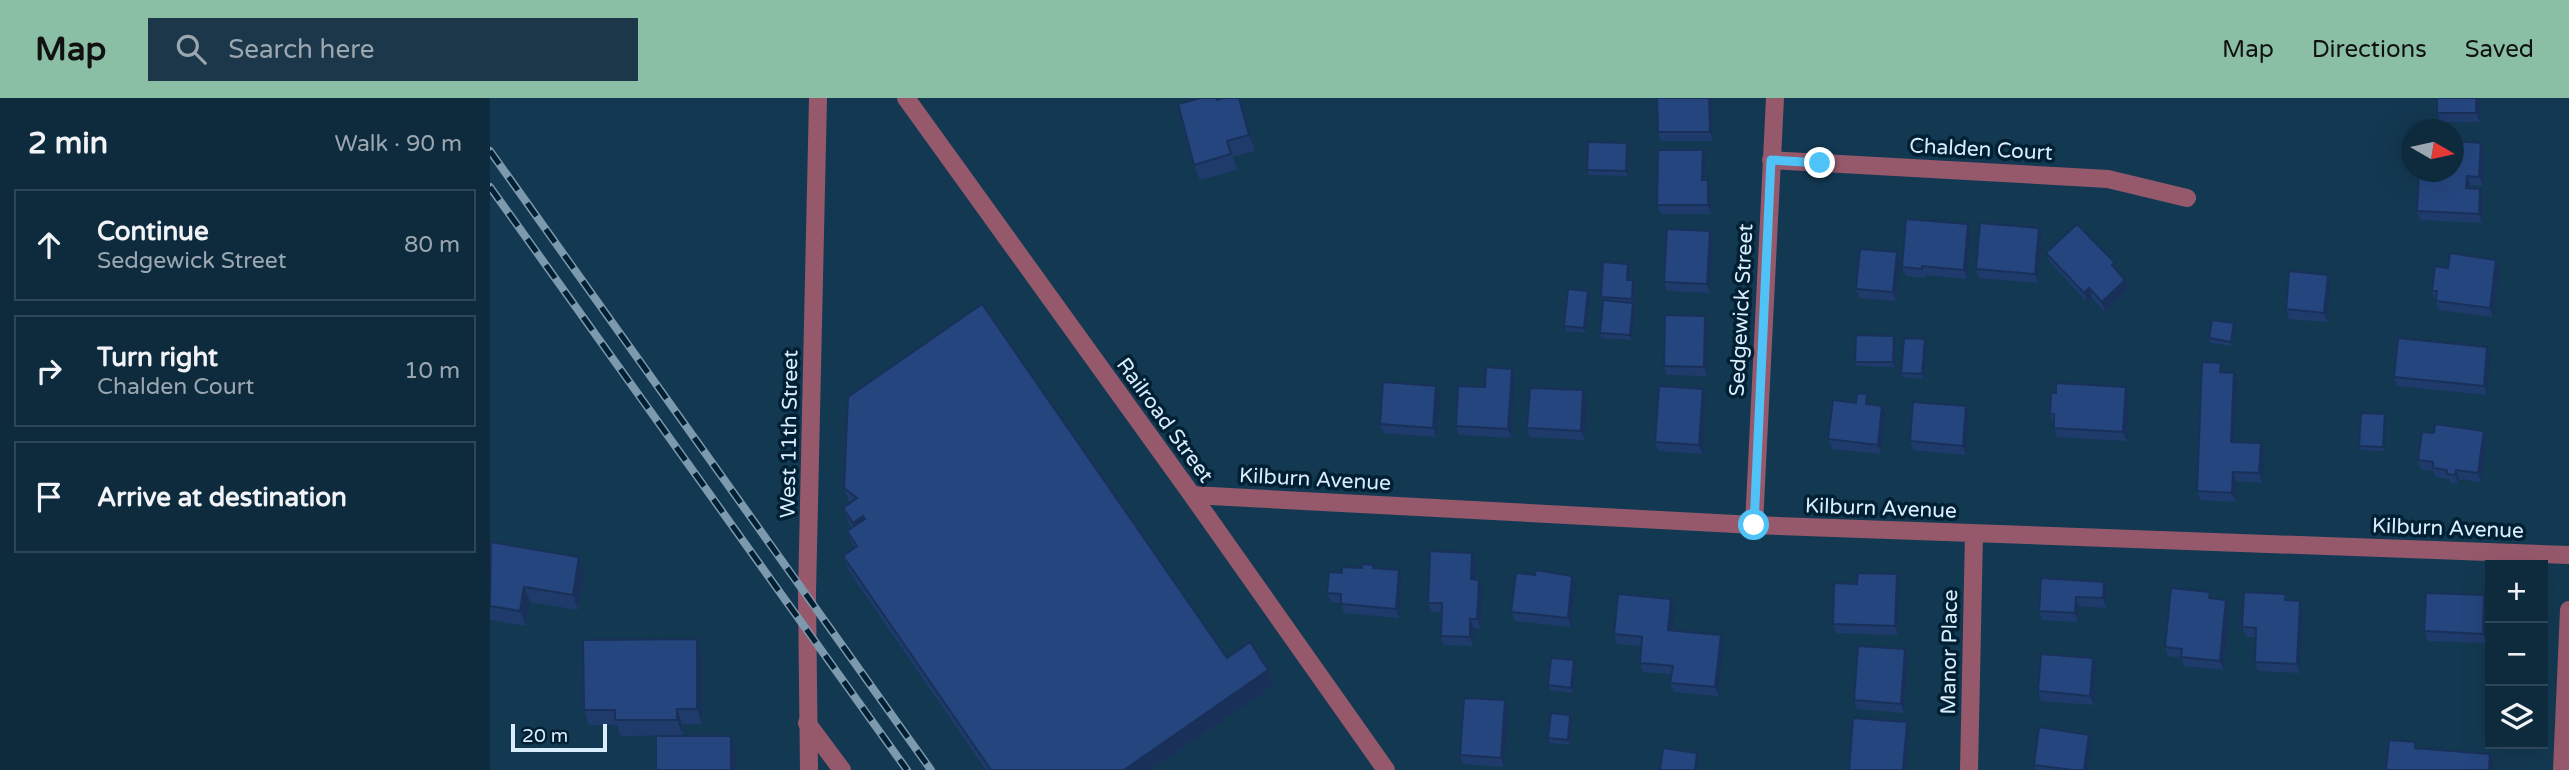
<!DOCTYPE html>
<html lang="en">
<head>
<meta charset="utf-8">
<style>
  :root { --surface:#0e2b3e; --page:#1c3749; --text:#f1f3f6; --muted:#9ba7b0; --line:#2e4758; --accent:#8abfa5 }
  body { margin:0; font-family:"Varela Round",sans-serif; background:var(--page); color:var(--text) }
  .controls { position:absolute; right:21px; bottom:21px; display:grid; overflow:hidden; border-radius:0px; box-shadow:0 7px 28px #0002 }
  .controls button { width:63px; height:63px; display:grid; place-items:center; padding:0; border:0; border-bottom:2px solid var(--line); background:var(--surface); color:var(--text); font:35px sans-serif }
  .compass { position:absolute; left:1911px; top:21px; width:63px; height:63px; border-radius:50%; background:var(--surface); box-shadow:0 7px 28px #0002; rotate:99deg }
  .scale { position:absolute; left:21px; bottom:18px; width:96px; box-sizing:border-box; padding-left:7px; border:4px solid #d9edfd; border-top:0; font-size:19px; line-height:24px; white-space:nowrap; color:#d9edfd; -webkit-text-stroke:5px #022033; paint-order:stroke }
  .stop { position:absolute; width:21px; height:21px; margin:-16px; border:5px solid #4fc3f7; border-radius:50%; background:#fff }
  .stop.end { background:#4fc3f7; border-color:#fff; box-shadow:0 2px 7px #0008 }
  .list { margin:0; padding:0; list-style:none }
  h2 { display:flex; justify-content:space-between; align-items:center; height:91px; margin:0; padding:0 28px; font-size:30px }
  h2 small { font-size:23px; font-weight:400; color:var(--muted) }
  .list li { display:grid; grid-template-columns:46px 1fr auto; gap:21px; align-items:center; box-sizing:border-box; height:112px; margin:0 14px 14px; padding:0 14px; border:2px solid var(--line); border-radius:0px }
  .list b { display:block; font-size:26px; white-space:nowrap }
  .list p { margin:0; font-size:23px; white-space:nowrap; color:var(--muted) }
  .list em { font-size:23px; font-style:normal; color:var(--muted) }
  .icon { flex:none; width:38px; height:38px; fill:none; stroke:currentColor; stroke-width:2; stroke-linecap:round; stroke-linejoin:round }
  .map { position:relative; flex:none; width:2079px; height:672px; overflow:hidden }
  header { display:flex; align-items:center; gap:42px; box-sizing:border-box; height:98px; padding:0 35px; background:var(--accent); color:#111 }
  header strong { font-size:33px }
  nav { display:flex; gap:38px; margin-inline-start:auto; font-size:24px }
  .search { width:490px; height:63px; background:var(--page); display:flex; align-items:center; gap:18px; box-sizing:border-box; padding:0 24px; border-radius:0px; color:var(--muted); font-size:26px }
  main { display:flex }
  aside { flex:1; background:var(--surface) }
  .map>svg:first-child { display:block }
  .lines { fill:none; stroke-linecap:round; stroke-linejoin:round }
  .minor { stroke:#96596c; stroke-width:18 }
  .tertiary { stroke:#96596c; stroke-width:18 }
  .rail-casing { stroke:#7d99ae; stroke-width:8 }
  .rail { stroke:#022033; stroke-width:5; stroke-dasharray:16; stroke-linecap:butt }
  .wall { fill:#1f3b6c }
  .shaded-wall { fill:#193058 }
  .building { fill:#24457d; stroke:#193058; stroke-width:2 }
  .route { stroke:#4fc3f7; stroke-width:9 }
  .labels { text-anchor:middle; stroke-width:7; stroke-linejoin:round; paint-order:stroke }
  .street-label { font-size:21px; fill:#d9edfd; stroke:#022033 }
</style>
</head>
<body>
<header>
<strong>Map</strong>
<div class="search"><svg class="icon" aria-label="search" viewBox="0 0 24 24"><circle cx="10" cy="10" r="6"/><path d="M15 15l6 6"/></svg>Search here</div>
<nav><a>Map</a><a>Directions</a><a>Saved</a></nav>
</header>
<main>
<aside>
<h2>2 min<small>Walk · 90 m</small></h2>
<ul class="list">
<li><svg class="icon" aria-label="ahead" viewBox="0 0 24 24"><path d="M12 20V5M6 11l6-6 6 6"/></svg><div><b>Continue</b><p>Sedgewick Street</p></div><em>80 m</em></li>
<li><svg class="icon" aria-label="right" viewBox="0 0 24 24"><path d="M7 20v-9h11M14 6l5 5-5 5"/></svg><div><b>Turn right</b><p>Chalden Court</p></div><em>10 m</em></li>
<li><svg class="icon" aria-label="arrive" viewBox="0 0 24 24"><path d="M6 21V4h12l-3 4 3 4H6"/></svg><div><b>Arrive at destination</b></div></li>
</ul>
</aside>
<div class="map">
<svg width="2079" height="672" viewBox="0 0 2079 672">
  <rect width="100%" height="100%" fill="#133952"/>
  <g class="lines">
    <path class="minor" d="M 416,0 L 702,397 L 896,672
      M 1281,62 L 1618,81 L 1697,100
      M 702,397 L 1264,427 L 2079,457
      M 1264,427 L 1285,0
      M 317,625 L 352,672
      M 1479,672 L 1484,436
      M 2072,672 L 2079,512"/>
    <path class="tertiary" d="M 319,672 L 317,496 L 328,0"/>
    <defs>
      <path id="rail" d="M 0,53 L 441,672
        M 0,89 L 417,672"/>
    </defs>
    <use href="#rail" class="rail-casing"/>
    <use href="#rail" class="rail"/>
  </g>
  <path class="wall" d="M 1222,0 L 1223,43 L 1171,43 L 1168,34 Z
    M 1990,0 L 1990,24 L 1950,24 L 1947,15 Z
    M 727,2 L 753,11 L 765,53 L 743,59 L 747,72 L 710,82 L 704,67 Z
    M 1139,50 L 1138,78 L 1099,77 L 1097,72 Z
    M 1995,54 L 1993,88 L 1980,87 L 1980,90 L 1990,91 L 1993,100 L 1992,125 L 1930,122 L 1927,113 Z
    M 1216,61 L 1216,82 L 1221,91 L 1221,116 L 1171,116 L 1167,107 Z
    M 1478,126 L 1481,136 L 1477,181 L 1435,177 L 1435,180 L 1416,178 L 1412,169 Z
    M 1220,133 L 1223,142 L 1220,195 L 1177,193 L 1174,184 Z
    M 1552,139 L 1548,185 L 1489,180 L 1486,171 Z
    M 1556,155 L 1628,173 L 1639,191 L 1615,214 L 1602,200 L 1597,204 L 1560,164 Z
    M 1410,163 L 1406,203 L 1369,200 L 1366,191 Z
    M 1140,170 L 1139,182 L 1145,187 L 1144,205 L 1143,205 L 1145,210 L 1142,242 L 1112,240 L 1110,235 L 1113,203 L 1111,199 Z
    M 1958,170 L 2010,171 L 2003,219 L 1949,212 L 1942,193 Z
    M 1838,177 L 1841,186 L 1838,224 L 1799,221 L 1796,211 Z
    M 1098,193 L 1100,198 L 1096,235 L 1076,233 L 1074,228 Z
    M 1215,218 L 1219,227 L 1217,278 L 1177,277 L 1174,268 Z
    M 1745,230 L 1742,248 L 1721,245 L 1719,240 Z
    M 1406,243 L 1405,269 L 1367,268 L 1365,264 Z
    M 1437,246 L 1434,281 L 1412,279 L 1411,275 Z
    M 1997,249 L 2001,258 L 1997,297 L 1907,288 L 1904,279 Z
    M 1734,274 L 1744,275 L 1748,284 L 1745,344 L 1771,345 L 1774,354 L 1772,385 L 1746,383 L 1746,404 L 1710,402 L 1707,393 Z
    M 1025,280 L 1022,340 L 969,337 L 966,328 L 995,289 Z
    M 1377,296 L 1380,306 L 1396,317 L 1391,356 L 1342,351 L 1338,341 L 1366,305 Z
    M 950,297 L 947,339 L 893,335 L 890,326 Z
    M 1639,298 L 1637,343 L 1567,339 L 1564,330 L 1564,325 L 1560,316 Z
    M 1216,300 L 1213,356 L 1169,353 L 1165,344 Z
    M 1097,302 L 1095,342 L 1040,339 L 1037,330 Z
    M 1479,317 L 1476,357 L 1423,352 L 1420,343 Z
    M 1896,321 L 1895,353 L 1871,352 L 1869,348 Z
    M 1994,333 L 1997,342 L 1991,384 L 1969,381 L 1968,386 L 1961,385 L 1959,381 L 1946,379 L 1943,373 L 1931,371 L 1928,362 L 1944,335 Z
    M 354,390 L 737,560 L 778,572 L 784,587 L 661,672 L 496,672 L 359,473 L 353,458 L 364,450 L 357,433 L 362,430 L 359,426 L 353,410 L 360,406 Z
    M 0,450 L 89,459 L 95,474 L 88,512 L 40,504 L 36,528 L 0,522 Z
    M 982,455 L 986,464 L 985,481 L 993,491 L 991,530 L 984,530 L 983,548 L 954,547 L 951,538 L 951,514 L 942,514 L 938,505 Z
    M 872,470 L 885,470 L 912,481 L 909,520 L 854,515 L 851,505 L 841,504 L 837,495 L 852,475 Z
    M 1614,484 L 1617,493 L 1616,510 L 1589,508 L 1588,524 L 1552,522 L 1549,513 Z
    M 1367,486 L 1410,486 L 1408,537 L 1346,535 L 1343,526 Z
    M 1086,488 L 1081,529 L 1025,523 L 1021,514 Z
    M 1796,496 L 1798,502 L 1813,512 L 1810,575 L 1768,573 L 1765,564 L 1765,539 L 1756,539 L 1752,529 Z
    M 1723,500 L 1739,511 L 1734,572 L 1694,568 L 1691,560 L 1678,558 L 1675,549 Z
    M 1997,506 L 1996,545 L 1938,543 L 1934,533 Z
    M 1185,510 L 1182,532 L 1234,546 L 1229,598 L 1184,594 L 1180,585 L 1181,576 L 1153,574 L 1150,565 L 1151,548 L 1127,546 L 1124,536 Z
    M 212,556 L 212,626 L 192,626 L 193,637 L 131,638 L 127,627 L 99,627 L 94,612 Z
    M 1418,560 L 1414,615 L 1367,611 L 1364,602 Z
    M 1603,560 L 1606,569 L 1604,607 L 1551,603 L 1548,593 Z
    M 1084,562 L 1086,567 L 1083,595 L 1060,592 L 1058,587 Z
    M 1019,612 L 1014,669 L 973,666 L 970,657 Z
    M 1080,617 L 1082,622 L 1080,647 L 1060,645 L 1058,640 Z
    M 1602,646 L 1598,672 L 1546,672 L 1544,667 Z"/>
  <path class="shaded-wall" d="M 749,0 L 753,11 L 765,53 L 759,37 Z
    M 1219,0 L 1222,0 L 1223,43 L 1220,34 Z
    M 1986,0 L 1990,0 L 1990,24 L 1986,15 Z
    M 1137,45 L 1139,50 L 1138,78 L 1136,73 Z
    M 1991,45 L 1995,54 L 1993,88 L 1989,79 Z
    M 1213,52 L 1216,61 L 1215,91 L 1212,82 Z
    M 1977,78 L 1980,87 L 1979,99 L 1976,90 Z
    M 1218,82 L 1221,91 L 1221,116 L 1218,107 Z
    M 1990,91 L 1993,100 L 1992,125 L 1989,116 Z
    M 1478,126 L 1481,136 L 1477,181 L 1474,172 Z
    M 1549,130 L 1552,139 L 1548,185 L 1545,176 Z
    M 1220,133 L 1223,142 L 1220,195 L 1217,186 Z
    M 1407,154 L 1410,163 L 1406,203 L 1403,194 Z
    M 2006,162 L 2010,171 L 2003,219 L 2000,210 Z
    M 1138,166 L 1140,170 L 1139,187 L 1137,182 Z
    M 1838,177 L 1841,186 L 1838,224 L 1834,215 Z
    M 1143,182 L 1145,187 L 1144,205 L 1142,201 Z
    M 1635,182 L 1639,191 L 1615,214 L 1612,204 Z
    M 1599,190 L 1602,200 L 1597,204 L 1594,195 Z
    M 1098,193 L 1100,198 L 1096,235 L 1094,230 Z
    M 1143,205 L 1145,210 L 1142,242 L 1140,237 Z
    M 1215,218 L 1219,227 L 1217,278 L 1214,269 Z
    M 1744,225 L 1745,230 L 1742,248 L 1741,244 Z
    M 1404,238 L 1406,243 L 1405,269 L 1403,264 Z
    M 1435,241 L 1437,246 L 1434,281 L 1432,276 Z
    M 1997,249 L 2001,258 L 1997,297 L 1994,288 Z
    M 1022,271 L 1025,280 L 1022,340 L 1018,331 Z
    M 1744,275 L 1748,284 L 1744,353 L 1741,344 Z
    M 946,288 L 950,297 L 947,339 L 943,330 Z
    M 1636,289 L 1639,298 L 1637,343 L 1633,334 Z
    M 1213,291 L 1216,300 L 1213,356 L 1209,347 Z
    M 1093,292 L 1097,302 L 1095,342 L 1091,333 Z
    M 1377,296 L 1380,305 L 1379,315 L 1376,306 Z
    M 1392,308 L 1396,317 L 1391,356 L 1388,347 Z
    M 1476,308 L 1479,317 L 1476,357 L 1473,348 Z
    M 1895,316 L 1896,321 L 1895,353 L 1893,349 Z
    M 1994,333 L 1997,342 L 1991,384 L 1988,375 Z
    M 1771,345 L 1774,354 L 1772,385 L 1769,375 Z
    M 1966,372 L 1969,381 L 1968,386 L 1965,377 Z
    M 1743,374 L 1746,383 L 1746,404 L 1742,395 Z
    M 373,418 L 378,433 L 368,440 L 363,425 Z
    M 982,455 L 986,464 L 985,490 L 981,481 Z
    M 89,459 L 95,474 L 88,512 L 83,497 Z
    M 909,472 L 912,481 L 909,520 L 906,511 Z
    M 1407,476 L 1410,486 L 1408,537 L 1405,528 Z
    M 1082,478 L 1086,488 L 1081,529 L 1078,520 Z
    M 989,482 L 993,491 L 991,530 L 987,521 Z
    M 1614,484 L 1617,493 L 1616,510 L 1613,500 Z
    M 34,489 L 40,504 L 36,528 L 30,513 Z
    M 1994,497 L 1997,506 L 1996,545 L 1993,536 Z
    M 1586,499 L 1589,508 L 1588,524 L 1585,515 Z
    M 1181,501 L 1185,510 L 1181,541 L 1178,532 Z
    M 1736,502 L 1739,511 L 1734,572 L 1730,563 Z
    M 1810,503 L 1813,512 L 1810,575 L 1807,566 Z
    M 980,521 L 984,530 L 983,548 L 980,539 Z
    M 1231,537 L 1234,546 L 1229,598 L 1225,589 Z
    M 207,541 L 212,556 L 212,626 L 207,611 Z
    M 1415,551 L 1418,560 L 1414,615 L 1411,606 Z
    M 1603,560 L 1606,569 L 1604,607 L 1600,598 Z
    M 1084,562 L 1086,567 L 1083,595 L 1081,590 Z
    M 778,572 L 784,587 L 661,672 L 634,672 Z
    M 1015,602 L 1019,612 L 1014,669 L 1011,660 Z
    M 187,611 L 192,626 L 193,637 L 187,622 Z
    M 1080,617 L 1082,622 L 1080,647 L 1078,642 Z
    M 1417,624 L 1420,633 L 1417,672 L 1413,672 Z
    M 1599,637 L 1602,646 L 1598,672 L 1594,672 Z
    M 241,638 L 246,653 L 247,672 L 241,672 Z
    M 1207,655 L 1209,660 L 1207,672 L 1205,672 Z
    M 2000,656 L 2004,666 L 2003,672 L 1999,672 Z"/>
  <path class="building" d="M 711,0 L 727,0 L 727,2 L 733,0 L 749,0 L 759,37 L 737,43 L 741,56 L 704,67 L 688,6 Z
    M 1167,0 L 1219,0 L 1220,34 L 1168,34 Z
    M 1947,0 L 1986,0 L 1986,15 L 1947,15 Z
    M 1964,43 L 1991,45 L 1989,79 L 1977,78 L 1976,90 L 1990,91 L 1989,116 L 1927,113 L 1929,74 L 1964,74 Z
    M 1098,44 L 1137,45 L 1136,73 L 1097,72 Z
    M 1168,52 L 1213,52 L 1212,82 L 1218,82 L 1218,107 L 1167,107 Z
    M 1416,121 L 1478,126 L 1474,172 L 1432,168 L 1432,171 L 1412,169 Z
    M 1490,125 L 1549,130 L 1545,176 L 1486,171 Z
    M 1587,126 L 1625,165 L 1622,167 L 1635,182 L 1612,204 L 1599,190 L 1594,195 L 1556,155 Z
    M 1177,131 L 1220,133 L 1217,186 L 1174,184 Z
    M 1370,151 L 1407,154 L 1403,194 L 1366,191 Z
    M 1960,155 L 2006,162 L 2000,210 L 1946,203 L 1947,193 L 1942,193 L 1945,168 L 1958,170 Z
    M 1113,164 L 1138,166 L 1137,182 L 1143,182 L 1142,201 L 1111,199 Z
    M 1799,173 L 1838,177 L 1834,215 L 1796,211 Z
    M 1078,191 L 1098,193 L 1094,230 L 1074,228 Z
    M 1113,202 L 1143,205 L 1140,237 L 1110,235 Z
    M 492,206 L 737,560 L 760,544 L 778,572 L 634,672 L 501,672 L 353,458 L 367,448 L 357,433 L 375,421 L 373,418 L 363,425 L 353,410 L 367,400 L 354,390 L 358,299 Z
    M 1175,217 L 1215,218 L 1214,269 L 1174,268 Z
    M 1722,222 L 1744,225 L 1741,244 L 1719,240 Z
    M 1366,237 L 1404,238 L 1403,264 L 1365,264 Z
    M 1414,240 L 1435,241 L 1432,276 L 1411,275 Z
    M 1908,240 L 1997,249 L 1994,288 L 1904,279 Z
    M 1712,264 L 1731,265 L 1730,274 L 1744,275 L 1741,344 L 1771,345 L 1769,375 L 1743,374 L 1742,395 L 1707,393 Z
    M 996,269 L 1022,271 L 1018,331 L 966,328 L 968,288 L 995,289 Z
    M 893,284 L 946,288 L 943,330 L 890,326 Z
    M 1566,285 L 1636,289 L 1633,334 L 1564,330 L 1564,316 L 1560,316 L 1561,295 L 1566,295 Z
    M 1169,288 L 1213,291 L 1209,347 L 1165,344 Z
    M 1040,290 L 1093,292 L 1091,333 L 1037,330 Z
    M 1367,295 L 1377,296 L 1376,306 L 1392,308 L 1388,347 L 1338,341 L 1343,302 L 1366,305 Z
    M 1423,304 L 1476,308 L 1473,348 L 1420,343 Z
    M 1871,315 L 1895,316 L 1893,349 L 1869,348 Z
    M 1945,326 L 1994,333 L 1988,375 L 1966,372 L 1965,377 L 1957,376 L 1957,372 L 1943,370 L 1943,364 L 1928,362 L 1932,334 L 1944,335 Z
    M 1,444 L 89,459 L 83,497 L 34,489 L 30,513 L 0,508 Z
    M 940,453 L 982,455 L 981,481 L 989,482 L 987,521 L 980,521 L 980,539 L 951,538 L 952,505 L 938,505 Z
    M 872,466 L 884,467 L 883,470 L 909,472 L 906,511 L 851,506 L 851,496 L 837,495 L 839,474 L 852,475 L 852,469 L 872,470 Z
    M 1046,472 L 1082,478 L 1078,520 L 1021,514 L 1026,475 L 1045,477 Z
    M 1368,475 L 1407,476 L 1405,528 L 1343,526 L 1344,485 L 1367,486 Z
    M 1551,480 L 1614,484 L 1613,500 L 1586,499 L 1585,515 L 1549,513 Z
    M 1681,490 L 1720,494 L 1719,500 L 1736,502 L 1730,563 L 1691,559 L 1692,551 L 1675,549 Z
    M 1754,494 L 1796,496 L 1795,502 L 1810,503 L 1807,566 L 1765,564 L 1766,530 L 1752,529 Z
    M 1936,495 L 1994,497 L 1993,536 L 1934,533 Z
    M 1128,496 L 1181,501 L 1178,532 L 1231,537 L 1225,589 L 1180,585 L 1183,568 L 1150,565 L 1152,539 L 1124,536 Z
    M 207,541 L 207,611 L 187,611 L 187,622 L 125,622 L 125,612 L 94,612 L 93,542 Z
    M 1368,548 L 1415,551 L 1411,606 L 1364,602 Z
    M 1551,556 L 1603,560 L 1600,598 L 1548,593 Z
    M 1061,560 L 1084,562 L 1081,590 L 1058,587 Z
    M 974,600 L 1015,602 L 1011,660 L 970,657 Z
    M 1061,615 L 1080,617 L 1078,642 L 1058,640 Z
    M 1363,620 L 1417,624 L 1413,672 L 1359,672 Z
    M 1549,629 L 1599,637 L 1594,672 L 1582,672 L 1544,667 Z
    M 166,638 L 241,638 L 241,672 L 166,672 Z
    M 1899,642 L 1925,644 L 1925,650 L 2000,656 L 1999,672 L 1896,672 Z
    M 1173,650 L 1207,655 L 1205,672 L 1170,672 Z"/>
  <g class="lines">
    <path class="route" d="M 1264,427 L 1281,62 L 1330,65"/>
  </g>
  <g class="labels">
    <g class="street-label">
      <text transform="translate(1491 51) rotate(3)" y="7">Chalden Court</text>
      <text transform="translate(1251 212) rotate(-87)" y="7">Sedgewick Street</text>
      <text transform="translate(675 322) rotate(54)" y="7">Railroad Street</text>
      <text transform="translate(299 336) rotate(-89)" y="7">West 11th Street</text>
      <text transform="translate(825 381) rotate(3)" y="7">Kilburn Avenue</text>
      <text transform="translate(1391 410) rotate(2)" y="7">Kilburn Avenue</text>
      <text transform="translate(1958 430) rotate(2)" y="7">Kilburn Avenue</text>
      <text transform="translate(1459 554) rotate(-89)" y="7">Manor Place</text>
    </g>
  </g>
</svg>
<div class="controls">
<button>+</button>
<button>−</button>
<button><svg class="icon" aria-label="layers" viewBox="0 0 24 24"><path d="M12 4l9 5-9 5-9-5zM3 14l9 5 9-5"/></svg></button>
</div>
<svg class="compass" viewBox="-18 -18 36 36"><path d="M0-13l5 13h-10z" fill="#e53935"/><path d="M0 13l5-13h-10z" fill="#9ba7b0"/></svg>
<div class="scale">20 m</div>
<div class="stop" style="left:1264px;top:427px"></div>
<div class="stop end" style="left:1330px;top:65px"></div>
</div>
</main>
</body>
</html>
